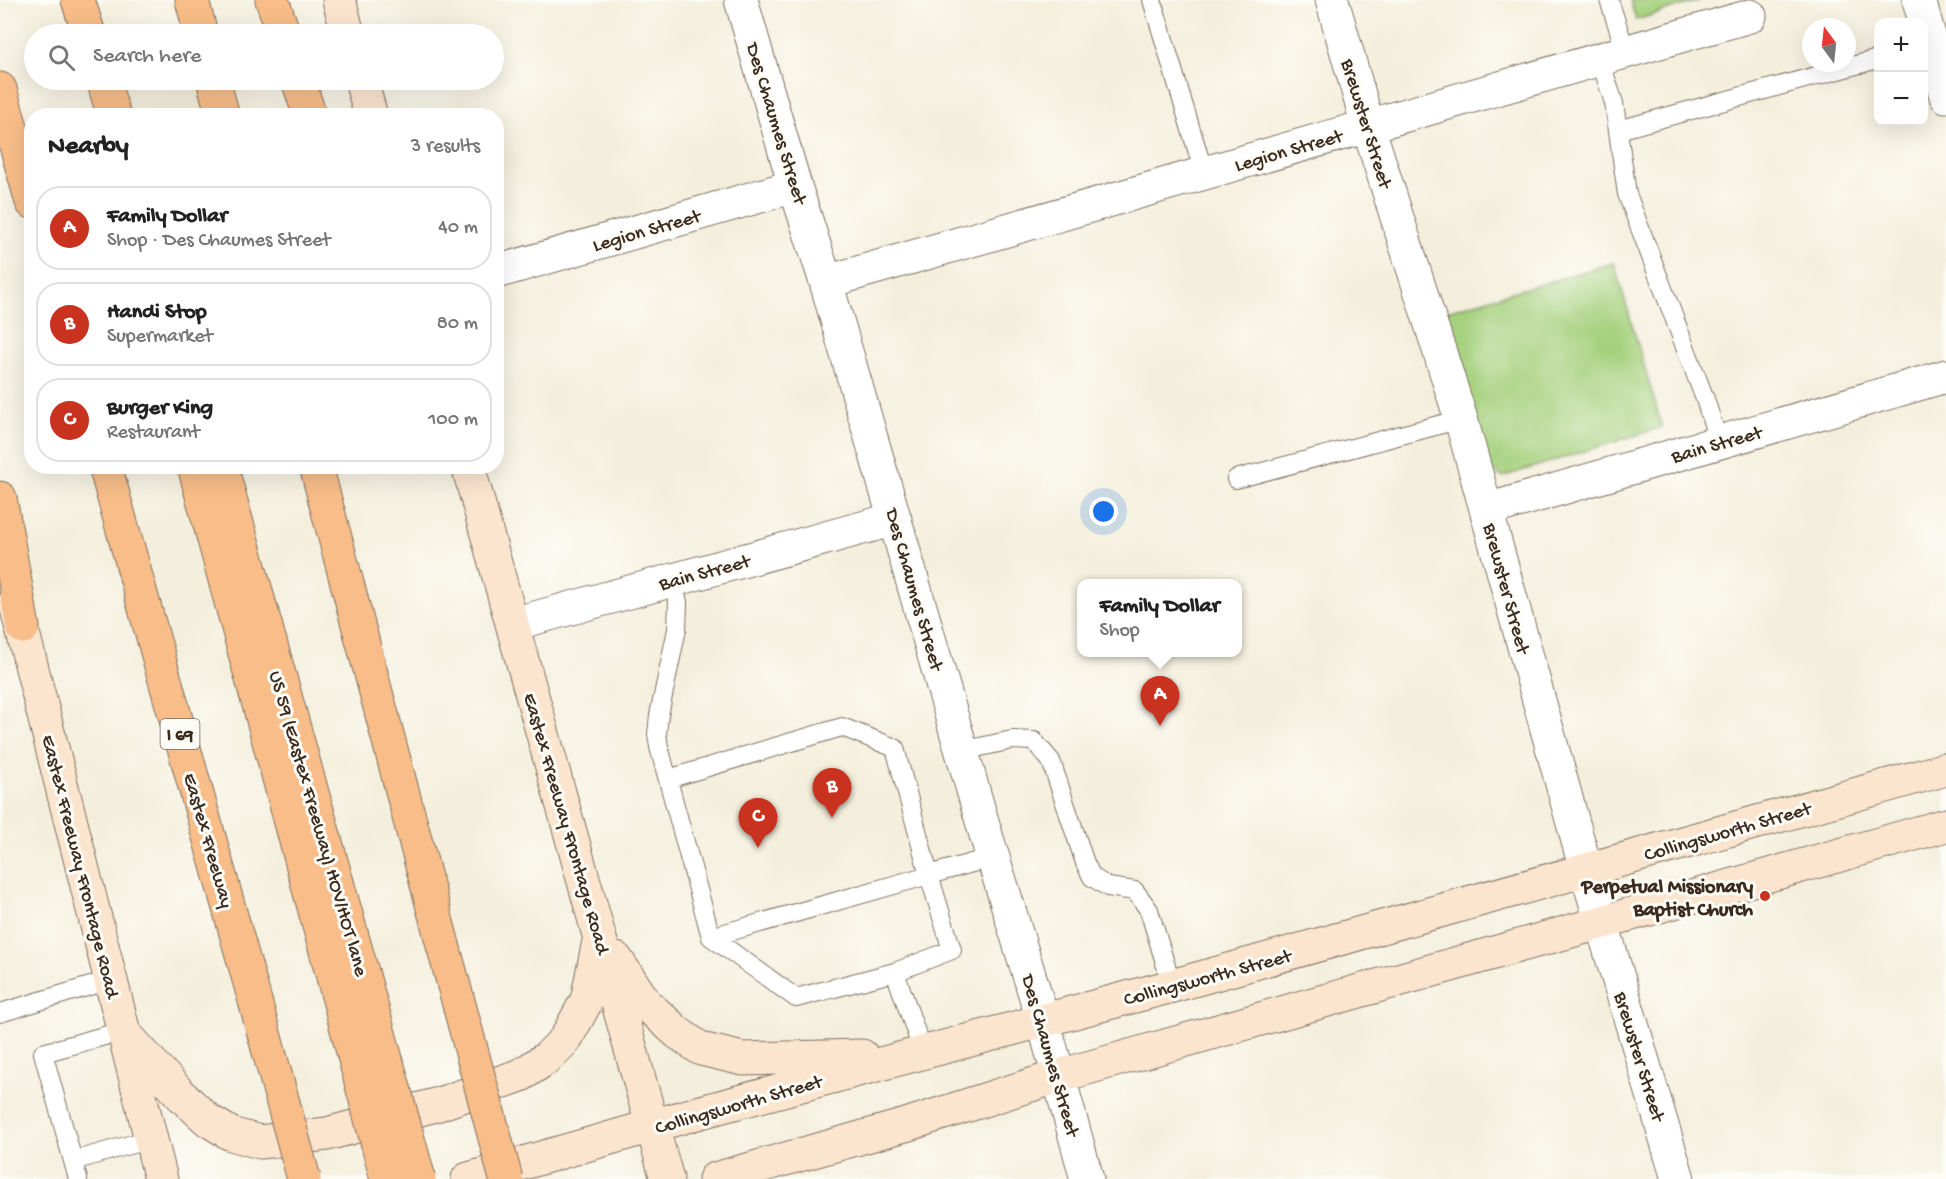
<!DOCTYPE html>
<html lang="en">
<head>
<meta charset="utf-8">
<style>
  :root { --surface:#fff; --page:#f2f2f2; --text:#222; --muted:#767676; --line:#e0e0e0; --accent:#c8321e }
  body { margin:0; font-family:"Gochi Hand",sans-serif; background:var(--page); color:var(--text) }
  .controls { position:absolute; right:18px; top:18px; display:grid; overflow:hidden; border-radius:12px; box-shadow:0 6px 24px #0002 }
  .controls button { width:54px; height:54px; display:grid; place-items:center; padding:0; border:0; border-bottom:2px solid var(--line); background:var(--surface); color:var(--text); font:30px sans-serif }
  .compass { position:absolute; left:1802px; top:18px; width:54px; height:54px; border-radius:50%; background:var(--surface); box-shadow:0 6px 24px #0002; rotate:345deg }
  .you { position:absolute; left:1104px; top:512px; width:21px; height:21px; margin:-15px; border:4px solid #fff; border-radius:50%; background:#1a73e8; box-shadow:0 0 0 9px #1a73e833 }
  .badge { display:grid; place-items:center; width:39px; height:39px; border-radius:50%; background:var(--accent); color:#fff; font-size:20px; font-weight:700 }
  .pin { position:absolute; translate:-50% -50px; filter:drop-shadow(0 2px 3px #0008) }
  .pin::after { content:''; position:absolute; top:32px; width:21px; height:18px; background:inherit; clip-path:polygon(0 0,100% 0,50% 100%) }
  .popup { position:absolute; left:1077px; top:579px; width:165px; height:78px; box-sizing:border-box; display:grid; place-content:center; border-radius:12px; background:var(--surface); filter:drop-shadow(0 2px 4px #0005); font-size:20px; white-space:nowrap; color:var(--muted) }
  .popup b { font-size:22px; color:var(--text) }
  .popup::after { content:''; position:absolute; left:50%; top:100%; margin-left:-12px; border:12px solid transparent; border-top-color:var(--surface) }
  .list { margin:0; padding:0; list-style:none }
  h2 { display:flex; justify-content:space-between; align-items:center; height:78px; margin:0; padding:0 24px; font-size:26px }
  h2 small { font-size:20px; font-weight:400; color:var(--muted) }
  .list li { display:grid; grid-template-columns:39px 1fr auto; gap:18px; align-items:center; box-sizing:border-box; height:84px; margin:0 12px 12px; padding:0 12px; border:2px solid var(--line); border-radius:24px }
  .list b { display:block; font-size:22px; white-space:nowrap }
  .list p { margin:0; font-size:20px; white-space:nowrap; color:var(--muted) }
  .list em { font-size:20px; font-style:normal; color:var(--muted) }
  .icon { flex:none; width:33px; height:33px; fill:none; stroke:currentColor; stroke-width:2; stroke-linecap:round; stroke-linejoin:round }
  .map { position:relative; flex:none; width:1946px; height:1179px; overflow:hidden }
  .search { position:absolute; background:var(--surface); box-shadow:0 6px 24px #0002; left:24px; top:24px; width:480px; height:66px; display:flex; align-items:center; gap:15px; box-sizing:border-box; padding:0 21px; border-radius:33px; color:var(--muted); font-size:22px }
  .panel { position:absolute; background:var(--surface); box-shadow:0 6px 24px #0002; left:24px; top:108px; width:480px; height:366px; border-radius:24px }
  .map>svg:first-child { display:block }
  .green { fill:#a5d17e; stroke:#707e4e; stroke-width:1.5 }
  .lines { fill:none; stroke-linecap:round; stroke-linejoin:round }
  .lane-casing { stroke:#7c6f60; stroke-width:20 }
  .street-casing { stroke:#7c6f60; stroke-width:35 }
  .secondary-casing { stroke:#7c6f60; stroke-width:35 }
  .highway-casing { stroke:#7c6f60; stroke-width:35 }
  .lane { stroke:#fff; stroke-width:18 }
  .street { stroke:#fff; stroke-width:33 }
  .secondary { stroke:#fce5cf; stroke-width:33 }
  .highway { stroke:#f8bd88; stroke-width:33 }
  .highway-bridge-casing { stroke:#7c6f60; stroke-width:35; stroke-linecap:butt }
  .highway-bridge { stroke:#f8bd88; stroke-width:33 }
  .poi-dot { fill:#c8321e; stroke:#fdfcf7; stroke-width:2 }
  .labels { text-anchor:middle; stroke-width:6; stroke-linejoin:round; paint-order:stroke }
  .shield { fill:#fdfcf7; stroke:#75695f; stroke-width:1.5 }
  .shield-label { font-size:18px; font-weight:bold; fill:#3b2a1e }
  .street-label { font-size:20px; fill:#3b2a1e; stroke:#fdfcf7 }
  .poi-label { font-size:20px; font-weight:bold; fill:#3b2a1e; stroke:#fdfcf7; text-anchor:end }
</style>
</head>
<body>
<div class="map">
<svg width="1946" height="1179" viewBox="0 0 1946 1179">
  <rect width="100%" height="100%" fill="#fdfcf7"/>
  <filter id="ink" filterUnits="userSpaceOnUse"><feTurbulence type="fractalNoise" baseFrequency=".0167" numOctaves="2"/><feDisplacementMap in="SourceGraphic" scale="12" xChannelSelector="R" yChannelSelector="G"/><feConvolveMatrix kernelMatrix="1 2 1 2 8 2 1 2 1" color-interpolation-filters="sRGB"/></filter>
  <filter id="wash" filterUnits="userSpaceOnUse"><feTurbulence type="fractalNoise" baseFrequency=".008" numOctaves="4" result="noise"/><feDisplacementMap in="SourceGraphic" scale="24" xChannelSelector="R" yChannelSelector="G"/><feGaussianBlur stdDeviation="1.35" result="paint"/><feColorMatrix in="noise" values="0 0 0 0 0 0 0 0 0 0 0 0 0 0 0 0 0 1.4 0 .05"/><feComposite in="paint" operator="in"/></filter>
  <g filter="url(#wash)">
    <rect width="100%" height="100%" fill="#f4efdc"/>
    <path class="green" d="M 1630,0 L 1701,0 L 1636,20 Z
      M 1614,263 L 1662,427 L 1502,477 L 1484,465 L 1443,312 Z"/>
  </g>
  <g filter="url(#ink)">
    <g class="lines">
      <defs>
        <path id="lane" d="M 1152,0 L 1204,173
          M 1609,0 L 1626,52
          M 1600,60 L 1614,103 L 1627,194 L 1705,399 L 1719,443
          M 1618,130 L 1878,59
          M 1236,479 L 1461,419
          M 672,580 L 678,602 L 677,629 L 659,715 L 657,734 L 659,747 L 711,937 L 796,998 L 895,972 L 923,1052
          M 962,751 L 1012,740 L 1034,741 L 1051,761 L 1085,863 L 1092,877 L 1108,887 L 1135,891 L 1149,910 L 1172,986
          M 668,779 L 842,727 L 895,748 L 929,875 L 711,937
          M 895,972 L 952,950 L 929,875 L 993,857
          M 0,1013 L 110,980
          M 73,1161 L 43,1053 L 122,1031
          M 78,1179 L 73,1161 L 150,1139"/>
        <path id="street" d="M 741,0 L 795,186 L 826,282 L 986,835 L 1043,1020 L 1087,1179
          M 1332,0 L 1368,126 L 1461,419 L 1586,870 L 1678,1179
          M 1919,0 L 1946,96
          M 496,272 L 795,186
          M 826,282 L 1750,16
          M 1487,510 L 1946,376
          M 513,624 L 895,519"/>
        <path id="secondary" d="M 339,0 L 348,34
          M 361,80 L 371,116
          M 468,466 L 667,1179
          M 15,601 L 161,1179
          M 616,959 L 646,1004 L 678,1033 L 701,1049 L 743,1059 L 862,1056
          M 126,1035 L 182,1096 L 208,1120 L 231,1134 L 260,1142 L 327,1134 L 439,1104 L 521,1075 L 547,1058 L 565,1040 L 587,1000 L 599,941
          M 468,1179 L 697,1113 L 1172,986 L 1946,769
          M 715,1179 L 909,1124 L 1059,1076 L 1946,825"/>
        <path id="highway" d="M 78,0 L 89,34
          M 192,0 L 201,34
          M 272,0 L 284,34
          M 103,80 L 114,116
          M 213,80 L 223,116
          M 298,80 L 310,116
          M 0,89 L 32,202
          M 105,466 L 255,1001
          M 194,466 L 333,977
          M 221,466 L 362,972
          M 316,466 L 443,945
          M 0,498 L 23,627"/>
      </defs>
      <use href="#lane" class="lane-casing"/>
      <use href="#street" class="street-casing"/>
      <use href="#secondary" class="secondary-casing"/>
      <use href="#highway" class="highway-casing"/>
      <use href="#lane" class="lane"/>
      <use href="#street" class="street"/>
      <use href="#secondary" class="secondary"/>
      <use href="#highway" class="highway"/>
      <defs>
        <path id="highway-bridge" d="M 443,945 L 506,1179
          M 362,972 L 419,1179
          M 333,977 L 387,1179
          M 255,1001 L 304,1179"/>
      </defs>
      <use href="#highway-bridge" class="highway-bridge-casing"/>
      <use href="#highway-bridge" class="highway-bridge"/>
    </g>
  </g>
  <circle class="poi-dot" cx="1765" cy="896" r="6"/>
  <g class="labels">
    <rect class="shield" x="160.5" y="719" width="39" height="30" rx="4.5"/>
    <g class="shield-label">
      <text x="180" y="740">I 69</text>
    </g>
    <g class="street-label">
      <text transform="translate(778 123) rotate(73)" y="7">Des Chaumes Street</text>
      <text transform="translate(1368 123) rotate(73)" y="7">Brewster Street</text>
      <text transform="translate(1288 149) rotate(-16)" y="7">Legion Street</text>
      <text transform="translate(646 229) rotate(-16)" y="7">Legion Street</text>
      <text transform="translate(1716 443) rotate(-16)" y="7">Bain Street</text>
      <text transform="translate(704 571) rotate(-15)" y="7">Bain Street</text>
      <text transform="translate(1508 588) rotate(75)" y="7">Brewster Street</text>
      <text transform="translate(916 589) rotate(74)" y="7">Des Chaumes Street</text>
      <text transform="translate(320 823) rotate(74)" y="7">US 59 (Eastex Freeway) HOV/HOT lane</text>
      <text transform="translate(568 823) rotate(74)" y="7">Eastex Freeway Frontage Road</text>
      <text transform="translate(1727 830) rotate(-16)" y="7">Collingsworth Street</text>
      <text transform="translate(210 840) rotate(74)" y="7">Eastex Freeway</text>
      <text transform="translate(82 866) rotate(76)" y="7">Eastex Freeway Frontage Road</text>
      <text transform="translate(1207 976) rotate(-15)" y="7">Collingsworth Street</text>
      <text transform="translate(1052 1055) rotate(74)" y="7">Des Chaumes Street</text>
      <text transform="translate(1641 1056) rotate(73)" y="7">Brewster Street</text>
      <text transform="translate(738 1103) rotate(-16)" y="7">Collingsworth Street</text>
    </g>
    <g class="poi-label">
      <text x="1753" y="892">Perpetual Missionary<tspan x="1753" dy="23">Baptist Church</tspan></text>
    </g>
  </g>
</svg>
<div class="controls">
<button>+</button>
<button>−</button>
</div>
<svg class="compass" viewBox="-18 -18 36 36"><path d="M0-13l5 13h-10z" fill="#e53935"/><path d="M0 13l5-13h-10z" fill="#767676"/></svg>
<div class="you"></div>
<div class="pin badge" style="left:1160px;top:726px">A</div>
<div class="popup"><b>Family Dollar</b>Shop</div>
<div class="pin badge" style="left:832px;top:818px">B</div>
<div class="pin badge" style="left:758px;top:848px">C</div>
<div class="search"><svg class="icon" aria-label="search" viewBox="0 0 24 24"><circle cx="10" cy="10" r="6"/><path d="M15 15l6 6"/></svg>Search here</div>
<section class="panel">
<h2>Nearby<small>3 results</small></h2>
<ul class="list">
<li><span class="badge">A</span><div><b>Family Dollar</b><p>Shop · Des Chaumes Street</p></div><em>40 m</em></li>
<li><span class="badge">B</span><div><b>Handi Stop</b><p>Supermarket</p></div><em>80 m</em></li>
<li><span class="badge">C</span><div><b>Burger King</b><p>Restaurant</p></div><em>100 m</em></li>
</ul>
</section>
</div>
</body>
</html>
